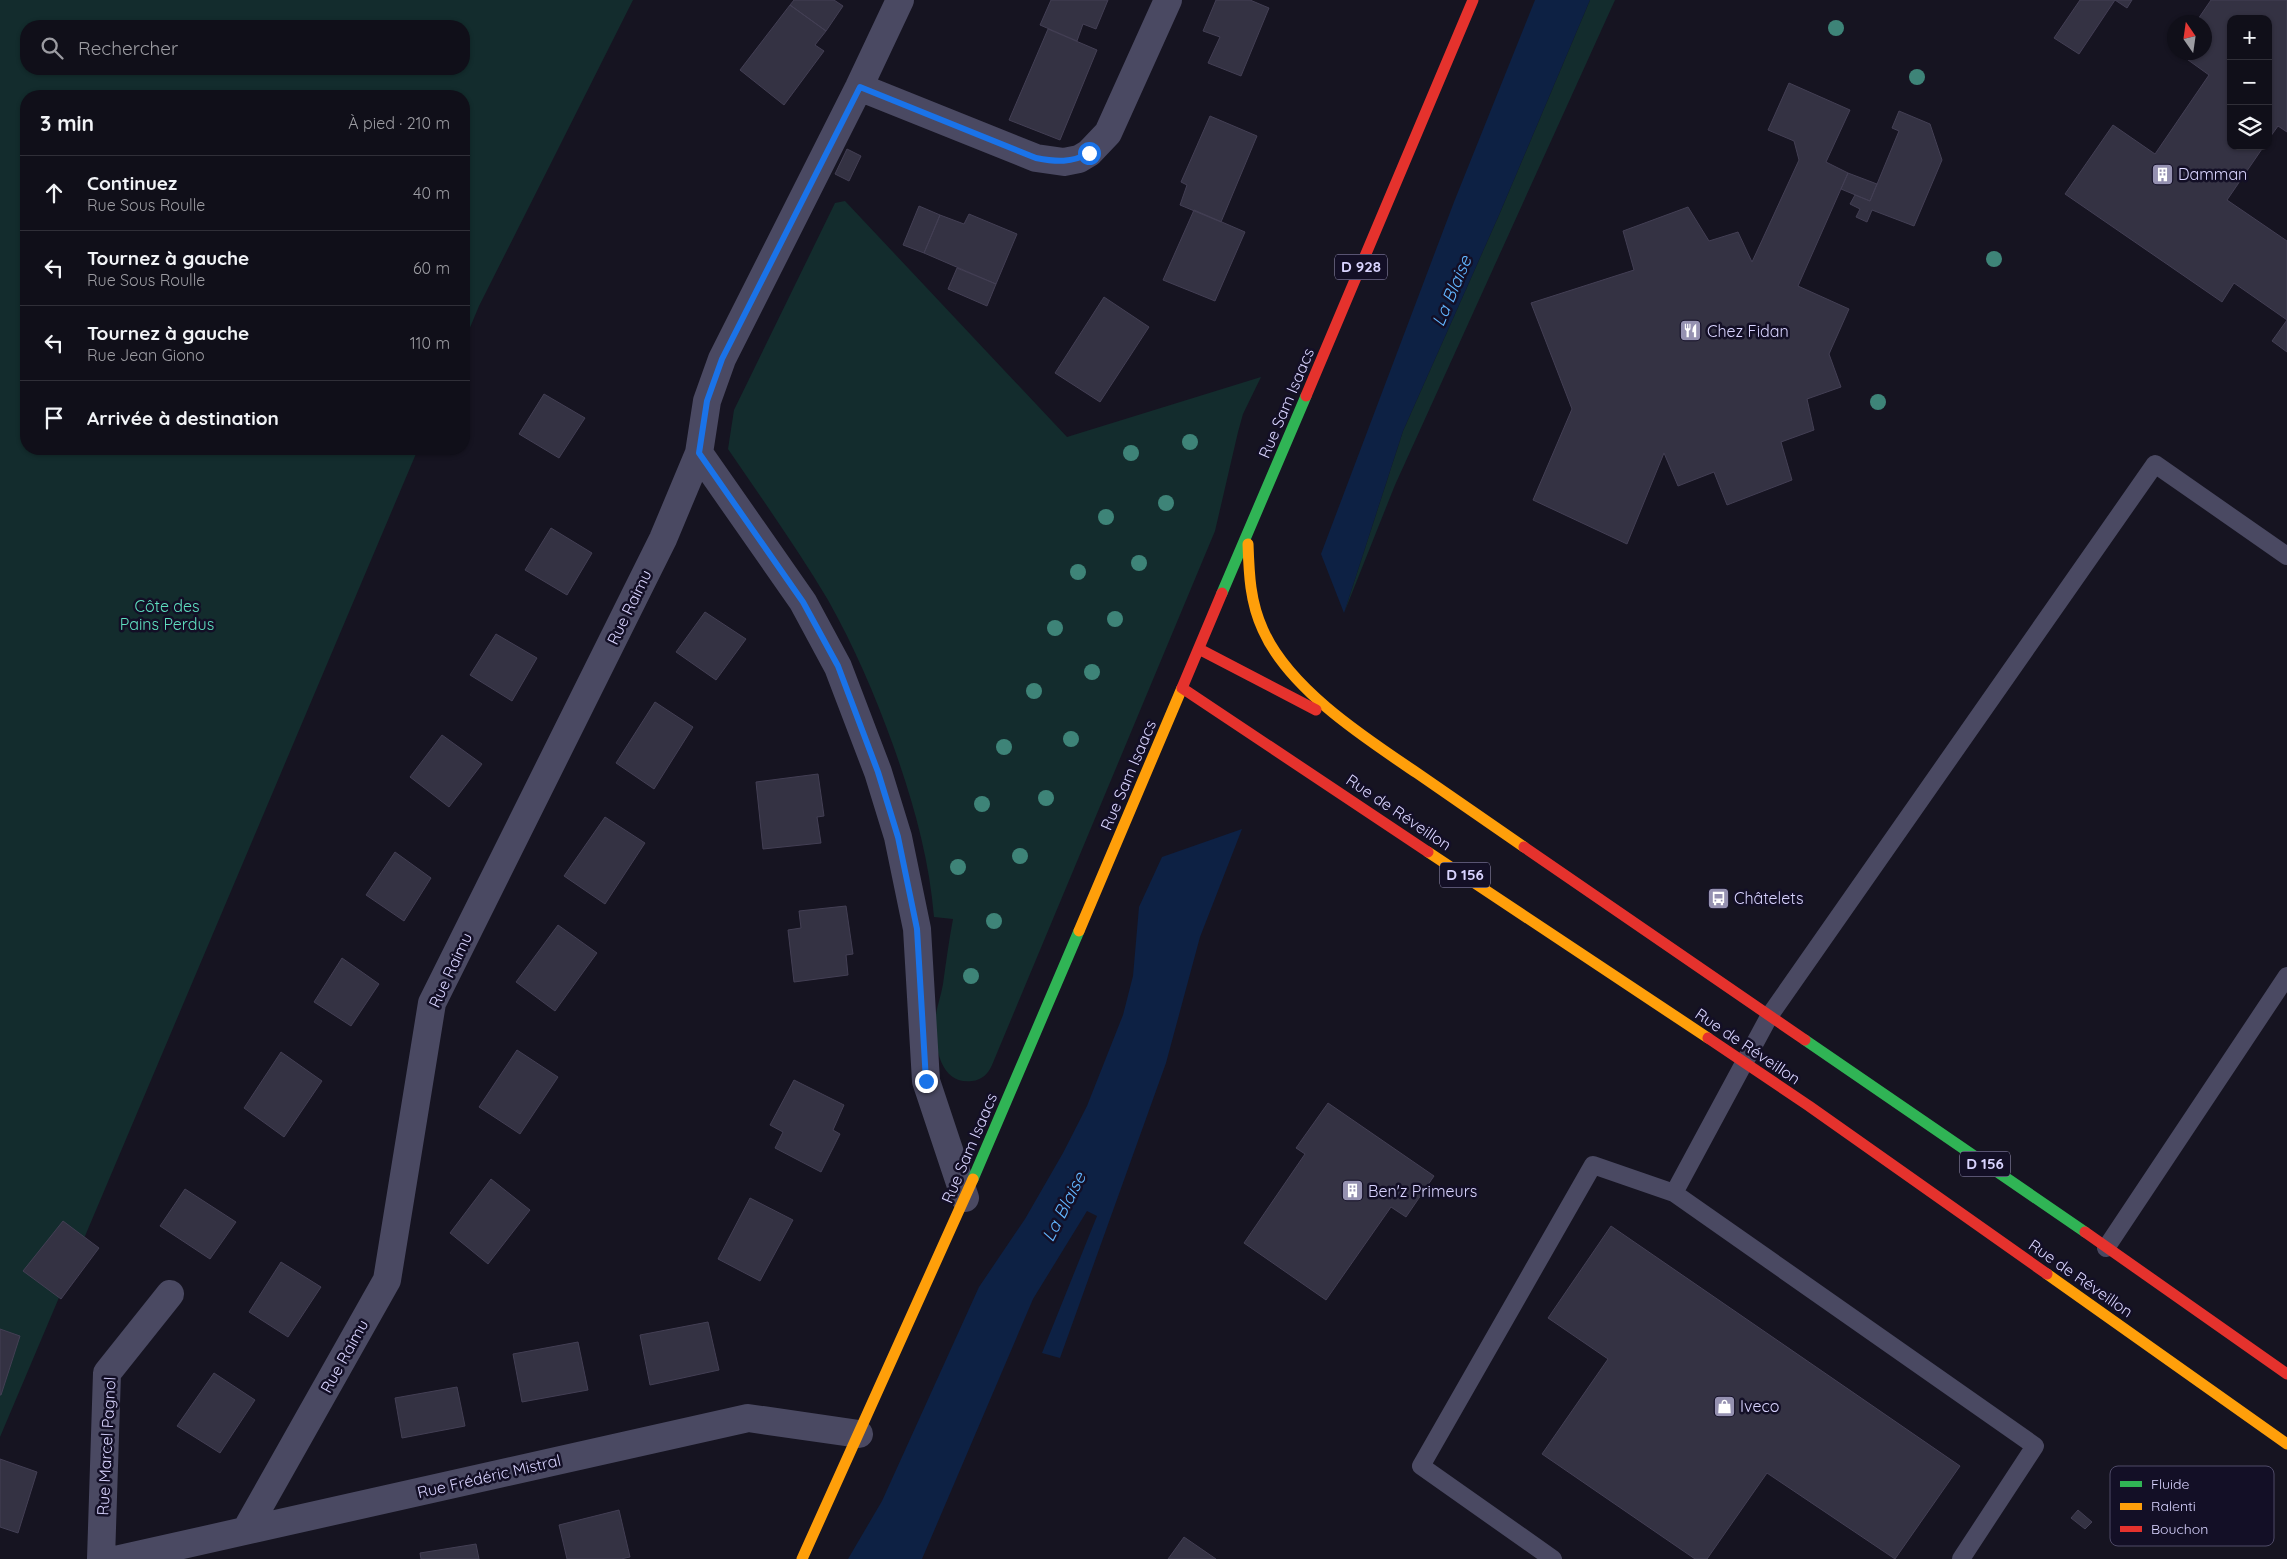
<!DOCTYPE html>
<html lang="fr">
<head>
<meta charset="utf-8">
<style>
  :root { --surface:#100f19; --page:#1e1d26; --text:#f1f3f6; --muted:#9c9ca2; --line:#302f38 }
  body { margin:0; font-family:Quicksand,sans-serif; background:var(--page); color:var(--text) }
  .controls { position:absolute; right:15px; top:15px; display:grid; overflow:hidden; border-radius:10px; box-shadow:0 1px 4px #0004 }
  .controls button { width:45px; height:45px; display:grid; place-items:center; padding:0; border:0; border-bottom:1px solid var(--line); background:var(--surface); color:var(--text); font:25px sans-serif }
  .compass { position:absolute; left:2167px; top:15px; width:45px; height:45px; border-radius:50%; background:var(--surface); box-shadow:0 1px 4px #0004; rotate:347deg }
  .stop { position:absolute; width:15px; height:15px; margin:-11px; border:4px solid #1a73e8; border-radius:50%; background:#fff }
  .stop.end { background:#1a73e8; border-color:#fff; box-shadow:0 1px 5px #0008 }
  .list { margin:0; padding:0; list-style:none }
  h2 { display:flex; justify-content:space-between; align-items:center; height:65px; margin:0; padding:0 20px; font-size:21px }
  h2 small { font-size:16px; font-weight:400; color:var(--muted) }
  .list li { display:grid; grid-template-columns:32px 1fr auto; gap:15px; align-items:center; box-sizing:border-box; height:75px; padding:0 20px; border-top:1px solid var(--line) }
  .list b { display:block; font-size:19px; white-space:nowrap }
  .list p { margin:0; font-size:16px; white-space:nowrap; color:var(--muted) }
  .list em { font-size:16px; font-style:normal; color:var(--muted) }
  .icon { flex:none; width:28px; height:28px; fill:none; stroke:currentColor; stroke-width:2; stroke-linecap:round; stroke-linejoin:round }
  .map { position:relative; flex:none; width:2287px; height:1559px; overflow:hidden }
  .search { position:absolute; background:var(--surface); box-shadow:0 1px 4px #0004; left:20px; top:20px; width:450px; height:55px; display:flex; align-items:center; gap:12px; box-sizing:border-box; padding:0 18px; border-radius:20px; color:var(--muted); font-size:19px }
  .panel { position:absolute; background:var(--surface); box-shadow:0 1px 4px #0004; left:20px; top:90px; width:450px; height:365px; border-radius:20px }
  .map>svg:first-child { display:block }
  .green { fill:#132c2d; fill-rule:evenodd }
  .water { fill:#0d2144 }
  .building { fill:#343243; stroke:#433f54 }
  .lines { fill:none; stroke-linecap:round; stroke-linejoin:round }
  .lane { stroke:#4a4962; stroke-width:18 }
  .street { stroke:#4a4962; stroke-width:28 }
  .fast { stroke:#30b455; stroke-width:11 }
  .slow { stroke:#ff9f0a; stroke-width:11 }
  .jam { stroke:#e5322d; stroke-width:11 }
  .tree { fill:#3e8478 }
  .route { stroke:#1a73e8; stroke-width:6 }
  .labels { text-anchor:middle; stroke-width:5; stroke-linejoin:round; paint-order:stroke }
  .shield { fill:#130f26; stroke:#9e99be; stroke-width:1 }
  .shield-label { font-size:15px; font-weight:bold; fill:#d9d4ff }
  .poi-label { font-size:16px; fill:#d9d4ff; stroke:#130f26; text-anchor:start }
  .street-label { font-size:16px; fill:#d9d4ff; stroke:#130f26 }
  .park-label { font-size:16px; fill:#5fe0c0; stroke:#130f26 }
  .water-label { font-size:18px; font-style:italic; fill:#62b6ff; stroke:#130f26 }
  .key { fill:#130f26; stroke:#4e4a67; stroke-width:1 }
  .key-label { font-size:14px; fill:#d9d4ff }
</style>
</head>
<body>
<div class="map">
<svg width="2287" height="1559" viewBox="0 0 2287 1559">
  <rect width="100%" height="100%" fill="#161421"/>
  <path class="green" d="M 0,0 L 633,0 L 479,306 L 464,342 L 464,96 L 26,96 L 26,449 L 418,449 L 0,1437 ZM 26,26 L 464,26 L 464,69 L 26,69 Z
    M 1590,0 L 1615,0 L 1395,485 L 1344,613 L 1403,431 L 1499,215 Z
    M 845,201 L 1067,437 L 1261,377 L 1243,414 L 1238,432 L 1215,531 L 992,1065 C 988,1074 982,1080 972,1081 C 940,1085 934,1045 935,1021 C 936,1009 941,996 943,984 C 946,962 949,940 953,919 L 934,917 C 929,857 913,801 893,745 C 875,695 854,646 828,600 C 797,548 762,499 728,449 L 734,410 L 835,203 Z"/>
  <path class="water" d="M 1535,0 L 1590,0 L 1499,215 L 1403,431 L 1344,613 L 1321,554 L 1454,202 Z
    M 1242,829 L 1200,937 L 1166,1063 L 1060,1358 L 1042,1353 L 1097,1216 L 1087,1211 L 1033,1299 L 922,1559 L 848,1559 L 882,1501 L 979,1287 L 1025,1219 L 1063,1153 L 1087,1106 L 1123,1015 L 1133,976 L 1139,907 L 1162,857 Z"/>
  <path class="building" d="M 794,0 L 834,0 L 843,6 L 826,31 L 790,5 Z
    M 1051,0 L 1108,0 L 1096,29 L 1083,24 L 1077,41 L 1040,25 Z
    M 1216,0 L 1250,0 L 1269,8 L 1241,76 L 1208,63 L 1220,37 L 1203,31 Z
    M 2080,0 L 2115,0 L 2079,54 L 2054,38 Z
    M 2115,0 L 2132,0 L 2127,8 Z
    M 2211,0 L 2287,0 L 2287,132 L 2278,126 L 2268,140 L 2268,19 L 2231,19 L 2231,146 L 2264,146 L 2227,200 L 2287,241 L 2287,352 L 2272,341 L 2287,320 L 2234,283 L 2222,302 L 2065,194 L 2113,125 L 2155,154 L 2209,75 L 2177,52 L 2204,52 L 2204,22 L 2196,22 Z
    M 790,5 L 826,31 L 815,45 L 824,51 L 784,105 L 740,70 Z
    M 1048,29 L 1097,50 L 1060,140 L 1009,120 Z
    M 1789,83 L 1850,110 L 1826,162 L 1848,173 L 1798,286 L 1849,309 L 1829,354 L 1841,387 L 1807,399 L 1814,430 L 1781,442 L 1792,480 L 1727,505 L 1714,472 L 1678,486 L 1664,453 L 1627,544 L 1533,500 L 1572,409 L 1531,303 L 1634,270 L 1623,231 L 1688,207 L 1709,241 L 1738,232 L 1752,262 L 1799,160 L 1794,141 L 1768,130 Z
    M 1899,111 L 1930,124 L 1942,160 L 1914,226 L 1872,210 L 1867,222 L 1856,217 L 1860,209 L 1850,204 L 1855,195 L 1870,201 L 1899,131 L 1892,128 Z
    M 1210,116 L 1257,136 L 1221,222 L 1180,205 L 1187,185 L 1181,182 Z
    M 847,149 L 861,156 L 849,181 L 835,174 Z
    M 1848,173 L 1877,184 L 1870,201 L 1841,189 Z
    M 919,206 L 940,215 L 924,253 L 903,245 Z
    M 1194,210 L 1245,232 L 1215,301 L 1163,280 Z
    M 969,214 L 1017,234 L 996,284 L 924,253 L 940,215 L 964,224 Z
    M 957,268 L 996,284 L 987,306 L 948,289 Z
    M 1104,297 L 1149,327 L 1100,402 L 1055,373 Z
    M 544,394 L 585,418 L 559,458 L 519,434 Z
    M 551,528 L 592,553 L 567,595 L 525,570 Z
    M 705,612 L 746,639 L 716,680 L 676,652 Z
    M 496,634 L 537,658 L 512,701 L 470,675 Z
    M 655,702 L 693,727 L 654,789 L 616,763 Z
    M 442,735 L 482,764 L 449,807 L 410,777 Z
    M 818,774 L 824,816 L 817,817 L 821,843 L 763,849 L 756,782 Z
    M 605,817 L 645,843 L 605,904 L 564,876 Z
    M 395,852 L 431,878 L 404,921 L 366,895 Z
    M 846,906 L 853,954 L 846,955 L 848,975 L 794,982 L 788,930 L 801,928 L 799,911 Z
    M 558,925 L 597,953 L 555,1011 L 516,982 Z
    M 342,958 L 379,984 L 351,1026 L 314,1002 Z
    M 517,1050 L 558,1077 L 520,1134 L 479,1107 Z
    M 281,1052 L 322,1081 L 284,1137 L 244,1108 Z
    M 794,1080 L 844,1105 L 833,1130 L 840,1134 L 821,1172 L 775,1148 L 783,1132 L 770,1125 Z
    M 1328,1103 L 1434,1176 L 1406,1217 L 1391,1207 L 1326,1300 L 1244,1243 L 1305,1154 L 1296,1148 Z
    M 491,1179 L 530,1210 L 488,1264 L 450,1233 Z
    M 185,1189 L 236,1222 L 210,1259 L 160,1226 Z
    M 750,1198 L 793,1220 L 760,1281 L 718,1259 Z
    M 63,1221 L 99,1248 L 61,1299 L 23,1271 Z
    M 1611,1226 L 1960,1466 L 1895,1559 L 1767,1473 L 1707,1559 L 1695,1559 L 1542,1454 L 1608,1359 L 1548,1318 Z
    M 281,1262 L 321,1287 L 288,1337 L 249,1312 Z
    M 708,1322 L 719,1370 L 650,1385 L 640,1335 Z
    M 0,1329 L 20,1336 L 1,1395 L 0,1395 Z
    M 578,1342 L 588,1390 L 522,1402 L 513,1354 Z
    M 214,1373 L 255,1400 L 220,1453 L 177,1426 Z
    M 457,1387 L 465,1426 L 402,1438 L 395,1398 Z
    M 0,1459 L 37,1472 L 18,1533 L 0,1527 Z
    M 619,1510 L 630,1557 L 621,1559 L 567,1559 L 559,1525 Z
    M 2078,1510 L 2092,1522 L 2085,1529 L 2071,1518 Z
    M 1184,1537 L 1216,1559 L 1168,1559 Z
    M 476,1544 L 479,1559 L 421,1559 L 420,1553 Z"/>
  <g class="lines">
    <path class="lane" d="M 1674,1193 L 1770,1015 L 2155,464 L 2287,556
      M 2106,1248 L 2287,976
      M 1553,1559 L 1421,1466 L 1593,1165 L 1674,1193 L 2035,1446 L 1961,1559"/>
    <path class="street" d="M 859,87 L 1036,158 L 1064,162 L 1079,159 L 1089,153 L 1108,133 L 1168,0
      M 699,453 L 803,602 L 838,667 L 878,772 L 898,837 L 917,929 L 926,1081 L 965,1198
      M 246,1530 L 387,1280 L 432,1003 L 663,539 L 699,453 L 707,401 L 722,359 L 859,87 L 900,0
      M 101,1559 L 107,1373 L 170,1294
      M 120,1559 L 748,1418 L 859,1434"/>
    <path class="fast" d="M 1222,593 L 1306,396
      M 1805,1040 L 2085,1232
      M 973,1179 L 1079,931"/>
    <path class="slow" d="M 1248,544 C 1249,574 1250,602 1263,630 C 1289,689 1365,738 1417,773 C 1453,798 1488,822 1524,847
      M 1428,852 L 1708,1038
      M 1079,931 L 1182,688
      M 2047,1274 L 2287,1444
      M 802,1559 L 973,1179"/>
    <path class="jam" d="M 1306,396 L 1473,0
      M 1222,593 L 1182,688 L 1428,852
      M 1199,649 L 1316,710
      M 1524,847 L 1805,1040
      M 1708,1038 L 1809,1106 L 2047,1274
      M 2085,1232 L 2287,1374"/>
  </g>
  <g class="tree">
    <circle cx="1836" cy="28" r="8"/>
    <circle cx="1917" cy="77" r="8"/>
    <circle cx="1994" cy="259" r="8"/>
    <circle cx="1878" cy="402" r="8"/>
    <circle cx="1190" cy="442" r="8"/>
    <circle cx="1131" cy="453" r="8"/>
    <circle cx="1166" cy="503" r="8"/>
    <circle cx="1106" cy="517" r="8"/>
    <circle cx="1139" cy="563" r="8"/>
    <circle cx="1078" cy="572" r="8"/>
    <circle cx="1115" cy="619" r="8"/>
    <circle cx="1055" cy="628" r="8"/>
    <circle cx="1092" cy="672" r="8"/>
    <circle cx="1034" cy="691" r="8"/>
    <circle cx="1071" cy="739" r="8"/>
    <circle cx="1004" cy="747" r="8"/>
    <circle cx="1046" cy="798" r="8"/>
    <circle cx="982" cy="804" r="8"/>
    <circle cx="1020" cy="856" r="8"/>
    <circle cx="958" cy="867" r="8"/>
    <circle cx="994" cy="921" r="8"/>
    <circle cx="971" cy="976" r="8"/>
  </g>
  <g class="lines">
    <path class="route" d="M 926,1081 L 917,929 L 898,837 L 878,772 L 838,666 L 803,602 L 699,453 L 707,401 L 722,359 L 860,87 L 1036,158 C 1056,162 1072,163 1089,153"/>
  </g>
  <defs>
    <symbol id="building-square" viewBox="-11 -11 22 22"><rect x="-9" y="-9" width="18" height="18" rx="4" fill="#9591b1" stroke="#130f26"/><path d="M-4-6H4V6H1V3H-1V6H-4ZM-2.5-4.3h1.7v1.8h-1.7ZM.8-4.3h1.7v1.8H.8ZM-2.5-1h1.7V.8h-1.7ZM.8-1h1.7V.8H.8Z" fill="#fff"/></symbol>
    <symbol id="restaurant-square" viewBox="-11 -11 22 22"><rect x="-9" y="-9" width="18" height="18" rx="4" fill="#9591b1" stroke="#130f26"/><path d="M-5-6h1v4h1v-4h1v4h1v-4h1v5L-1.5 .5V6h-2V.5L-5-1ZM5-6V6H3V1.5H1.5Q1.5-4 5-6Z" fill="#fff"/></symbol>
    <symbol id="bus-square" viewBox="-11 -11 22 22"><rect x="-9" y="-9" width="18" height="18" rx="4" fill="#9591b1" stroke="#130f26"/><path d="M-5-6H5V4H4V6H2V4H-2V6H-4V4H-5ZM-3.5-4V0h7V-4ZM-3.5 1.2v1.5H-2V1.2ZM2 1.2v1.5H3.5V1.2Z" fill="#fff"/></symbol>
    <symbol id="shop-square" viewBox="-11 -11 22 22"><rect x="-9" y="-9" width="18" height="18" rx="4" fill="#9591b1" stroke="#130f26"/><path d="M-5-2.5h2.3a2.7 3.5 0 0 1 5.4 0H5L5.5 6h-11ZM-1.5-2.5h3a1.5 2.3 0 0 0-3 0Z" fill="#fff"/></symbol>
  </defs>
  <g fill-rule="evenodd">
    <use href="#building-square" x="2150" y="162" width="25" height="25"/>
    <use href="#restaurant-square" x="1678" y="318" width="25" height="25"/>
    <use href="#bus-square" x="1706" y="886" width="25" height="25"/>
    <use href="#building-square" x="1340" y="1178" width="25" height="25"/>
    <use href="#shop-square" x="1712" y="1394" width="25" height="25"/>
  </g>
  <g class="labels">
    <g class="shield">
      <rect x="1335" y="254.5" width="52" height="25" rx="4"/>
      <rect x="1440" y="862.5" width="50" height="25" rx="4"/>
      <rect x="1960" y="1151.5" width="50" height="25" rx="4"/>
    </g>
    <g class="shield-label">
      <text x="1361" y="272">D 928</text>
      <text x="1465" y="880">D 156</text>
      <text x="1985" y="1169">D 156</text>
    </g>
    <g class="poi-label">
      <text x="2178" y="180">Damman</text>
      <text x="1707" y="337">Chez Fidan</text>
      <text x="1734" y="904">Châtelets</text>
      <text x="1368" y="1197">Ben'z Primeurs</text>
      <text x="1740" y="1412">Iveco</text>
    </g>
    <g class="street-label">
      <text transform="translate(1286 403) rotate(-67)" y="6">Rue Sam Isaacs</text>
      <text transform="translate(629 607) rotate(-64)" y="6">Rue Raimu</text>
      <text transform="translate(1128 775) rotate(-67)" y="6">Rue Sam Isaacs</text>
      <text transform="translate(1399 812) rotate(34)" y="6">Rue de Réveillon</text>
      <text transform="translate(450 970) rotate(-65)" y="6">Rue Raimu</text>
      <text transform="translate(1748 1046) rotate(34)" y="6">Rue de Réveillon</text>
      <text transform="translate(969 1148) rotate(-67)" y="6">Rue Sam Isaacs</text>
      <text transform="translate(2081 1278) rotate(35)" y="6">Rue de Réveillon</text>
      <text transform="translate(344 1356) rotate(-61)" y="6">Rue Raimu</text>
      <text transform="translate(106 1446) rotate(-87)" y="6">Rue Marcel Pagnol</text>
      <text transform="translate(489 1476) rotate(-13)" y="6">Rue Frédéric Mistral</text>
    </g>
    <g class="park-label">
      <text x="167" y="612">Côte des<tspan x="167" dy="18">Pains Perdus</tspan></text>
    </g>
    <g class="water-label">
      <text transform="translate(1452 291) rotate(-67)" y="6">La Blaise</text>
      <text transform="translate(1064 1207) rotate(-63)" y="6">La Blaise</text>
    </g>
  </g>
  <rect x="2110" y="1466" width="164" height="80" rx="8" class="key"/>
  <rect x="2120" y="1481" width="22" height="6" fill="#30b455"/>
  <rect x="2120" y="1503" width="22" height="7" fill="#ff9f0a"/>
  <rect x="2120" y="1526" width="22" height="6" fill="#e5322d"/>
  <g class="key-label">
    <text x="2151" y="1489">Fluide</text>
    <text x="2151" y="1511">Ralenti</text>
    <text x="2151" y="1534">Bouchon</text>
  </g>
</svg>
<div class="controls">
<button>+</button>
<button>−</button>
<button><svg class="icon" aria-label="layers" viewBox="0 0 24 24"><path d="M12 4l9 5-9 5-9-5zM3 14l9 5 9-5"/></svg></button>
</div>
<svg class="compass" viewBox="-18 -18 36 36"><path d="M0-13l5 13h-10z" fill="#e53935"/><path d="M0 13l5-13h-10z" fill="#9c9ca2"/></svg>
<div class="stop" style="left:1089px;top:153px"></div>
<div class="stop end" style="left:926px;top:1081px"></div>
<div class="search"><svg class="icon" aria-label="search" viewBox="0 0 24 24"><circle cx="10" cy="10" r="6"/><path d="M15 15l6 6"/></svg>Rechercher</div>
<section class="panel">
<h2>3 min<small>À pied · 210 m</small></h2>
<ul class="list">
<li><svg class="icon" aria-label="ahead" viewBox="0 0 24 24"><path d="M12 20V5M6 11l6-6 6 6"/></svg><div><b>Continuez</b><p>Rue Sous Roulle</p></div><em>40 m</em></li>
<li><svg class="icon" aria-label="left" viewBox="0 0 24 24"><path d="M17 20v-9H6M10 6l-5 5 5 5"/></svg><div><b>Tournez à gauche</b><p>Rue Sous Roulle</p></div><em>60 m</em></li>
<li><svg class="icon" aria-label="left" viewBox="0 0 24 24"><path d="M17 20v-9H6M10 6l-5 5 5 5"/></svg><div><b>Tournez à gauche</b><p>Rue Jean Giono</p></div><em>110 m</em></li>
<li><svg class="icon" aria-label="arrive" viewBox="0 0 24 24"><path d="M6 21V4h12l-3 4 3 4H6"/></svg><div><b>Arrivée à destination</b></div></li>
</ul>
</section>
</div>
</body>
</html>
